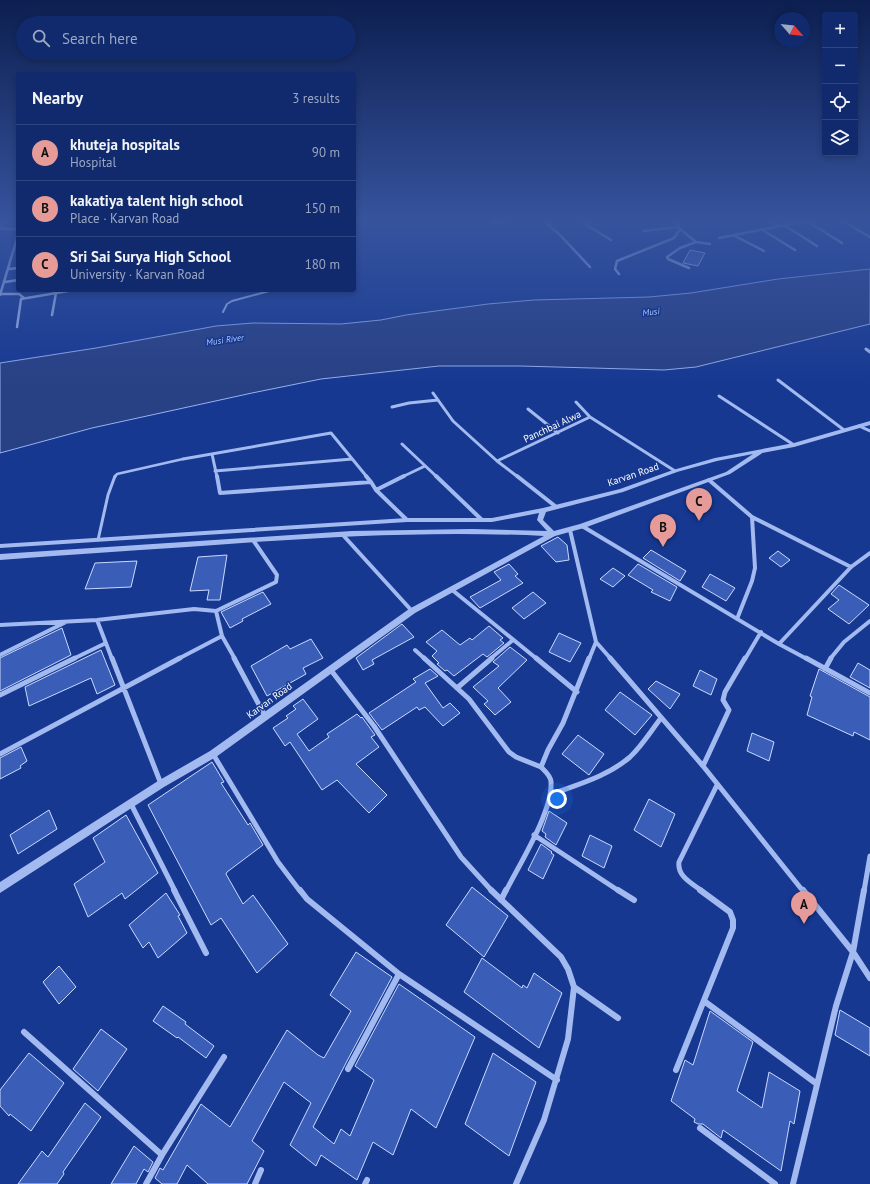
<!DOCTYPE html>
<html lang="en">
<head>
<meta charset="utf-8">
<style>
  :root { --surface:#102a6d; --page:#1e3675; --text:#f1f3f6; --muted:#9ca7c2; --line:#304680; --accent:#e69b98 }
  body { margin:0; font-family:"PT Sans",sans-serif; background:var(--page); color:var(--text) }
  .controls { position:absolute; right:12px; top:12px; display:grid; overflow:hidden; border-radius:4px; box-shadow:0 2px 6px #0003 }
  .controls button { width:36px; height:36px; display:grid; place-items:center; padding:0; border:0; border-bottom:1px solid var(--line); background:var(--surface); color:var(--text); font:20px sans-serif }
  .compass { position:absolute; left:774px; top:12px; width:36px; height:36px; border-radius:50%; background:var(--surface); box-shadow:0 2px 6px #0003; rotate:118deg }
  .you { position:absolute; left:557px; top:799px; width:14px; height:14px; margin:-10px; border:3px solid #fff; border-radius:50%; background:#1a73e8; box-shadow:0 0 0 6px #1a73e833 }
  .badge { display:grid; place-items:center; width:26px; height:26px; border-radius:50%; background:var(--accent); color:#111; font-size:13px; font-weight:700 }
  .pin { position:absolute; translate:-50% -33px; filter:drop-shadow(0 1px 2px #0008) }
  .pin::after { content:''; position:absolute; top:21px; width:14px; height:12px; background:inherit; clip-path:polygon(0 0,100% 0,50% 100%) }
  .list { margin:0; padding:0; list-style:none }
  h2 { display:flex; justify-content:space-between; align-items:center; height:52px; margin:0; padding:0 16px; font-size:17px }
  h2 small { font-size:13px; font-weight:400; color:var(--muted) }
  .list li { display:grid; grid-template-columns:26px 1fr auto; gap:12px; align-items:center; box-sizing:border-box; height:56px; padding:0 16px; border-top:1px solid var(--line) }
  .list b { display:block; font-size:15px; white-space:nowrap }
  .list p { margin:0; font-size:13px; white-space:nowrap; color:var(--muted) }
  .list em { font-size:13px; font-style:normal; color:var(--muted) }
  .icon { flex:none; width:22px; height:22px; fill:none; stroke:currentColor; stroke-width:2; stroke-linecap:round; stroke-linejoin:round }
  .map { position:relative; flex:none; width:870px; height:1184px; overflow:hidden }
  .search { position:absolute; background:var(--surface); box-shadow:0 2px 6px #0003; left:16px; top:16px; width:340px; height:44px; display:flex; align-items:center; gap:10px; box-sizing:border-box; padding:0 14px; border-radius:22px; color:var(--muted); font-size:15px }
  .panel { position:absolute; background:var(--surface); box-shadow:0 2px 6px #0003; left:16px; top:72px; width:340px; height:220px; border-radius:4px }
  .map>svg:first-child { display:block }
  .water { fill:#284084; stroke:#96b2f3 }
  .building { fill:#3a5eb8; stroke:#cad9fc }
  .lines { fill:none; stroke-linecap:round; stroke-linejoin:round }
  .service-far2 { stroke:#a3baf0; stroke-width:2 }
  .service-far1 { stroke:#a3baf0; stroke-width:2.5 }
  .service { stroke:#a3baf0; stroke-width:3 }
  .minor-far4 { stroke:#a3baf0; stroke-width:2.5 }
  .minor-far3 { stroke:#a3baf0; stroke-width:3 }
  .minor-far2 { stroke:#a3baf0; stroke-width:4 }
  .minor-far1 { stroke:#a3baf0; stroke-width:5 }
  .minor { stroke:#a3baf0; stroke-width:6 }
  .tertiary { fill:#a3baf0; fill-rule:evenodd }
  .labels { text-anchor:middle; stroke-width:3; stroke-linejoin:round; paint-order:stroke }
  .far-water-label { font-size:9px; font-style:italic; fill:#afc5f7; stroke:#163891 }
  .street-label { font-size:10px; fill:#fff; stroke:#163891 }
</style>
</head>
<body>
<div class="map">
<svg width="870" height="1184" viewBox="0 0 870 1184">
  <rect width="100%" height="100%" fill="#163891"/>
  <path class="water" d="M 870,269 L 870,324 L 696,367 L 664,370 L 520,366 L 439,366 L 321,379 L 252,393 L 92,428 L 0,453 L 0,363 L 96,348 L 216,326 L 253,323 L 341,324 L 381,320 L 406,315 L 488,304 L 534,300 L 649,297 L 691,293 L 778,279 Z"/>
  <path class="building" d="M 690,250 L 705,253 L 698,266 L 683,263 Z
    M 558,537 L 567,545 L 569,560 L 556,562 L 541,546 Z
    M 651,550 L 686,571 L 680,581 L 643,558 Z
    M 778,551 L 790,560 L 781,567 L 769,558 Z
    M 227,555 L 220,600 L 207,600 L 209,590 L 190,591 L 198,557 Z
    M 137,561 L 131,587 L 85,589 L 95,563 Z
    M 509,564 L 518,574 L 515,576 L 523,583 L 480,608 L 470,597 L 501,580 L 494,572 Z
    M 638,564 L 677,587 L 670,601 L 651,592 L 653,590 L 628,575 Z
    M 613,568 L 625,576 L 613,587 L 600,579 Z
    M 710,574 L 735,588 L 726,601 L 702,587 Z
    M 839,585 L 869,605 L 849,624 L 828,609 L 839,600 L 831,594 Z
    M 263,592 L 271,604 L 242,619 L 243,621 L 230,628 L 221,612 Z
    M 533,592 L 546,603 L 524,619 L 512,608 Z
    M 402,624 L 414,637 L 372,660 L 374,664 L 363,670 L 356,658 Z
    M 489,626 L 503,638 L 500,640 L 504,643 L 487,657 L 483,654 L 454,676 L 447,670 L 445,671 L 437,664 L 439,663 L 432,656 L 437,651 L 426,642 L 442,630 L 460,645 L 470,638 L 472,640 Z
    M 62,628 L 71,655 L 0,691 L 0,658 Z
    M 559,633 L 581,643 L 570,662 L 549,652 Z
    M 311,639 L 323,658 L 303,668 L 306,674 L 267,696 L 251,666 L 287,645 L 290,649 Z
    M 510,647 L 527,660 L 498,688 L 511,702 L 495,715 L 484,704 L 488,701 L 473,687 L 499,666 L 493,662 Z
    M 101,650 L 115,685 L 97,694 L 91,678 L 29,706 L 25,687 Z
    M 858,663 L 870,670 L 870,688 L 850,677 Z
    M 430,669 L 438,676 L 425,683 L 443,708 L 450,703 L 460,713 L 443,726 L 425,707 L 419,710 L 417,707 L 382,730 L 369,713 L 416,682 L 413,679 Z
    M 819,669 L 870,697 L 870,740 L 854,732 L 853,736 L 807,715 L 812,697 L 810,696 Z
    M 700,670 L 717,679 L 711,695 L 693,686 Z
    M 656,681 L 680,694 L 670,709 L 648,689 Z
    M 620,692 L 652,715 L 635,735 L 605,710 Z
    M 303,699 L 318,719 L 297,734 L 309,751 L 329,737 L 327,734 L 357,714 L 361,718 L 362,717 L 375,735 L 371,737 L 379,747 L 356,764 L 387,795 L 369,813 L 337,780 L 322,790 L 290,742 L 285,746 L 273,728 L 288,718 L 286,716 L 296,709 L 293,706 Z
    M 752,733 L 774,742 L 769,761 L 747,751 Z
    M 578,735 L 604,754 L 589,775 L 562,754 Z
    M 21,747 L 27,761 L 20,766 L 21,768 L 0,779 L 0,758 Z
    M 212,762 L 224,782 L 221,783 L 248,825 L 250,823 L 263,845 L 227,872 L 226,874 L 243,904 L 253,895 L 288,944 L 257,973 L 221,918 L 211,925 L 148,805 Z
    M 649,799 L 675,814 L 661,847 L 634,830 Z
    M 49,810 L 57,829 L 18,854 L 10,835 Z
    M 549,811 L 567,823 L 556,845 L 545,837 L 546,834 L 542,831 Z
    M 126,815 L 158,873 L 125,899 L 122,893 L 88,917 L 74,884 L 105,862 L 93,838 Z
    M 590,835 L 612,846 L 604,868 L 582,856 Z
    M 541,844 L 552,852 L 551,853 L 554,855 L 543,879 L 528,870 Z
    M 472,887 L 508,916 L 484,957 L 446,925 Z
    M 166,893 L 180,915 L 178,916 L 187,933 L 158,958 L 149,942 L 143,948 L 129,925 Z
    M 356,952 L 392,977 L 347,1061 L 313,1127 L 334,1144 L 341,1129 L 350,1136 L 374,1080 L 355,1066 L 399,984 L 475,1037 L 436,1128 L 411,1109 L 393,1155 L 373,1142 L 357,1180 L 321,1155 L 316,1166 L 290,1145 L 311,1103 L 284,1082 L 252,1141 L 264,1151 L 247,1184 L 208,1184 L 187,1165 L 177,1184 L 162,1184 L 155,1178 L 160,1168 L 163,1170 L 201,1104 L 230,1127 L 287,1030 L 318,1055 L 324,1058 L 351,1011 L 330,995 Z
    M 482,958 L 522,988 L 523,985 L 527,988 L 534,973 L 562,993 L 539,1048 L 464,992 Z
    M 59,966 L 76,987 L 59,1004 L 43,982 Z
    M 163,1006 L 186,1022 L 185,1024 L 214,1046 L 206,1058 L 178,1037 L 177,1038 L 153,1021 Z
    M 840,1010 L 870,1028 L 870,1056 L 835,1035 Z
    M 710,1011 L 753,1042 L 737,1091 L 762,1108 L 769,1072 L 800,1091 L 794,1124 L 790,1121 L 781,1171 L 723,1130 L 721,1138 L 703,1124 L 698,1124 L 694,1122 L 695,1119 L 671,1101 L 685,1060 L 693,1065 Z
    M 101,1029 L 127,1049 L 98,1091 L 73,1069 Z
    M 29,1053 L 64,1083 L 31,1131 L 10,1114 L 9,1116 L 0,1106 L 0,1090 Z
    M 493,1053 L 536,1082 L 509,1156 L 465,1124 Z
    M 85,1103 L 101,1117 L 63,1172 L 64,1174 L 57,1184 L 18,1184 L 42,1151 L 48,1157 Z
    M 134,1146 L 153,1162 L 148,1172 L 144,1169 L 136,1184 L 111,1184 Z"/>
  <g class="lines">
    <path class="service-far2" d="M 223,312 L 227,304 L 232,301 L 273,290"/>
    <path class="service-far1" d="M 115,477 L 117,474 L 183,459"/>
    <path class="service" d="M 98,540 L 108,495 L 115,476"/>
    <path class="minor-far4" d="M 544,221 L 561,236 L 590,267
      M 584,221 L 585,224 L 611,240
      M 674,221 L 680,229 L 696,242 L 680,248 L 667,257 L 668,259 L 689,268
      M 766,221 L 778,225
      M 807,221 L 842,243
      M 842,221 L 870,237
      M 0,222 L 3,229
      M 494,223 L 506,221
      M 784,225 L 817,246
      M 0,229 L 18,229
      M 761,229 L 795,250
      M 643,231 L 679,227
      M 733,235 L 764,251
      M 719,238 L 806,221
      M 696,242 L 710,244
      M 9,269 L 18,268
      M 619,274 L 615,269 L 617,261 L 674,238 L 680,229
      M 5,282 L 18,280
      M 0,294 L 19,294 L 24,298
      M 0,295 L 18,235
      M 52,315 L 56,293
      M 17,327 L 21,299 L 74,290"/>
    <path class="minor-far3" d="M 866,349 L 870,352
      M 778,380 L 844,430
      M 433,393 L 453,421 L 497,461
      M 719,396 L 794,445
      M 576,402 L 590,417
      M 392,407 L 409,403 L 438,400
      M 528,409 L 558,433
      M 859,426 L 870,431
      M 402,444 L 437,477
      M 212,454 L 217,477
      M 183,459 L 331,433 L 367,477
      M 215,471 L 352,459
      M 402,477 L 425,466
      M 518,477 L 497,461 L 590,417 L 675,471"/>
    <path class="minor-far2" d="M 217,476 L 220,493 L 371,482 L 376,490
      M 366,476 L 371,482
      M 404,476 L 376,490 L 407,520
      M 436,476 L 482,520
      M 517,476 L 555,506
      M 709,480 L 752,517 L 755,568 L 752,581 L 737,619
      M 752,517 L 851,567
      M 582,526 L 779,644 L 807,659
      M 570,530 L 596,642 L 611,659
      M 342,534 L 412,611
      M 451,589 L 537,659
      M 216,611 L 276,582 L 277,575 L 253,540
      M 97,620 L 112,659
      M 0,625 L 97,620 L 194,609 L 216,611 L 222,636 L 235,659
      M 779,644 L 851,567 L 870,553
      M 415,650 L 425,659
      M 0,655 L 66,622
      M 73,659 L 106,643
      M 178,659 L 222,636
      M 490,659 L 513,640
      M 589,659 L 596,642
      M 745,659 L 761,632
      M 830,659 L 844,642 L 870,621"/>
    <path class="minor-far1" d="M 112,658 L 161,784
      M 234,658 L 265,716
      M 424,658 L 469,699 L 509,752 L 516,757 L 541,767
      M 536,658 L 577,692
      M 610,658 L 703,766 L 803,891
      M 806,658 L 870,693
      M 330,669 L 374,726 L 461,857 L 492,891
      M 825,669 L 831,658
      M 457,688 L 492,658
      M 0,695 L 75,658
      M 0,754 L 180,658
      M 213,754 L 278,862 L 300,891
      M 703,766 L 729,710 L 723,700 L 725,692 L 745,658
      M 552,794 C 579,784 608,776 630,757 C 642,746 651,731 661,718
      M 131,804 L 175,891
      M 534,835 L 619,891
      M 506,891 C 519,865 553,811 551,782 C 551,776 545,771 541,767 L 548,750 L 563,723 L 589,658
      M 702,891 C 691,883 677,876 679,862 L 717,785
      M 864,891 L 870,856"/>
    <path class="minor" d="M 174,890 L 206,953
      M 300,890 L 307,899 L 399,974 L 348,1069
      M 491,890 L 561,957 L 568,969 L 574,987 L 568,1039 L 544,1120 L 516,1184
      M 618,890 L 634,900
      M 803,890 L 853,952 L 870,978
      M 501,900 L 506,890
      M 399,974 L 557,1080
      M 574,987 L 618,1018
      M 704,1001 L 817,1084
      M 24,1032 L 162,1155
      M 676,1070 L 733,928 L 733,920 L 730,912 L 700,890
      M 700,1128 L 775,1184
      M 146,1184 L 162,1155 L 224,1057
      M 255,1184 L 261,1170
      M 365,1184 L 367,1180
      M 793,1184 L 836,1006 L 853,952 L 864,890"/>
    <path class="tertiary" d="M 870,421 L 870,425 L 794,447 L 762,453 L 761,454 L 730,474 L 584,528 L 555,536 L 415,613 L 216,757 L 164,787 L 0,893 L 0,882 L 158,781 L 210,751 L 409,609 L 544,536 C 425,530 306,538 187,547 C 125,551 62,555 0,560 L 0,554 L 352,531 L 472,529 L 547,531 L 537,520 L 539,513 L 492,522 L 407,522 L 0,548 L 0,544 L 407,518 L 492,518 L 543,508 L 620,489 L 673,470 L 715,458 L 794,443 ZM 753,454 L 726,472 L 580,524 L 554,531 L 543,520 L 546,512 L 623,492 L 677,472 L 717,461 Z"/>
  </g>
  <linearGradient id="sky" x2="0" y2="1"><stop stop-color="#0c1f50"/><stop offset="0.57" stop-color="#36539d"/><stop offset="1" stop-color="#36539d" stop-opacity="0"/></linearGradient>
  <rect width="870" height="387" fill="url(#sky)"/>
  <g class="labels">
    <g class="far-water-label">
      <text transform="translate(651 312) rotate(-7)" y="3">Musi</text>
      <text transform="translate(225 340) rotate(-8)" y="3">Musi River</text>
    </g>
    <g class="street-label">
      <text transform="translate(552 426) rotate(-25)" y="4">Panchbai Alwa</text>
      <text transform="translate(633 474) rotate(-19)" y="4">Karvan Road</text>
      <text transform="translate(269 700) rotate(-36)" y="4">Karvan Road</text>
    </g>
  </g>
</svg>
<div class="controls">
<button>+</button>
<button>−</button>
<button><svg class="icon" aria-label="locate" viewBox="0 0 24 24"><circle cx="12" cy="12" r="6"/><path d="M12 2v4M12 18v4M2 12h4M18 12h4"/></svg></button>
<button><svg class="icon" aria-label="layers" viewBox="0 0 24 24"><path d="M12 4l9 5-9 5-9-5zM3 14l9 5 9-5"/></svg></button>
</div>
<svg class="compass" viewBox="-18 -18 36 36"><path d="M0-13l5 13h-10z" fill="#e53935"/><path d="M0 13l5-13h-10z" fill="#9ca7c2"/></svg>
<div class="you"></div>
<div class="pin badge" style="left:804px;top:924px">A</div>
<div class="pin badge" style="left:663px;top:547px">B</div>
<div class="pin badge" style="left:699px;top:521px">C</div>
<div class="search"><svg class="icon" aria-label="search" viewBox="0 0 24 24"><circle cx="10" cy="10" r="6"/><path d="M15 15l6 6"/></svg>Search here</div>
<section class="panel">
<h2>Nearby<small>3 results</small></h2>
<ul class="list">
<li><span class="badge">A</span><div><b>khuteja hospitals</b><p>Hospital</p></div><em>90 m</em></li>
<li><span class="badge">B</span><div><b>kakatiya talent high school</b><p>Place · Karvan Road</p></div><em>150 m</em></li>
<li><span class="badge">C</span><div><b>Sri Sai Surya High School</b><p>University · Karvan Road</p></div><em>180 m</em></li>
</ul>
</section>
</div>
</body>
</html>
